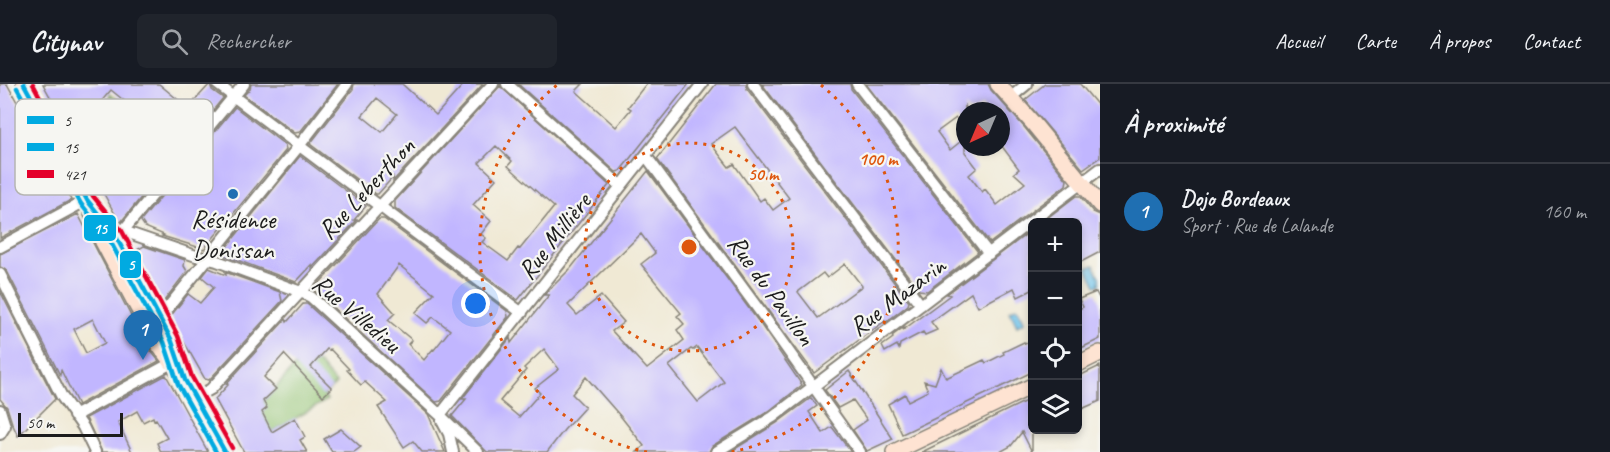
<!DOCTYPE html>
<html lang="fr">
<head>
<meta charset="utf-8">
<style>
  :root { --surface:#171b24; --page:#20242c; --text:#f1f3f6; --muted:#9ea1a6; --line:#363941; --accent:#1f6fb2 }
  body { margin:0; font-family:Caveat,sans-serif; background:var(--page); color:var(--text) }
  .controls { position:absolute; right:18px; bottom:18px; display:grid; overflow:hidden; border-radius:9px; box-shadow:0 3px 9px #0003 }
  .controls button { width:54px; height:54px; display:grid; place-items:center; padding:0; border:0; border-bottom:2px solid var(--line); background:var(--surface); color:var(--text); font:30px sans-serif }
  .compass { position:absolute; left:956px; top:18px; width:54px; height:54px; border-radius:50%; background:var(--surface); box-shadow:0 3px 9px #0003; rotate:224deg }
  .scale { position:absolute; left:18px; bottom:15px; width:105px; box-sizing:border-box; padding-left:6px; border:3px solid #1c1c1c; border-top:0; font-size:16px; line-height:21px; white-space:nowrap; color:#1c1c1c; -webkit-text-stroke:4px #f6f6f2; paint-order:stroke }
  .you { position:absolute; left:476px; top:220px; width:21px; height:21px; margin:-15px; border:4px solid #fff; border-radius:50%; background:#1a73e8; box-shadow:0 0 0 9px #1a73e833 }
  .badge { display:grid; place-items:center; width:39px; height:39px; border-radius:50%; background:var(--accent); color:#fff; font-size:20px; font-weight:700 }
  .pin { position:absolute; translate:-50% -50px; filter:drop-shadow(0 2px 3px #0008) }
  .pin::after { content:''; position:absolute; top:32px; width:21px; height:18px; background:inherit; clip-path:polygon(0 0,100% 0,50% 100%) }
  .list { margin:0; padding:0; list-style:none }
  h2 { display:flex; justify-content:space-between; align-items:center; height:78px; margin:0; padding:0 24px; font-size:26px }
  h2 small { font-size:20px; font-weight:400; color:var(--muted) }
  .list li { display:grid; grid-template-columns:39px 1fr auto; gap:18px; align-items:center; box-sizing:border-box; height:96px; padding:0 24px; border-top:2px solid var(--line) }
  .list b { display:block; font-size:22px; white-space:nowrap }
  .list p { margin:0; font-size:20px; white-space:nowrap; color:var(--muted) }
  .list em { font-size:20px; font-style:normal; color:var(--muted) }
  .icon { flex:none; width:33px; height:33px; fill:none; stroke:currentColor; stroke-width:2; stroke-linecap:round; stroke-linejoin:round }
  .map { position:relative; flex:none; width:1100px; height:368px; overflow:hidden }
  header { display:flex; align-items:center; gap:36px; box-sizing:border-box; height:84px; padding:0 30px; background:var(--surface); border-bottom:2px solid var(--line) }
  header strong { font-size:28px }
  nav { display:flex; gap:33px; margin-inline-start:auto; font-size:21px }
  .search { width:420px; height:54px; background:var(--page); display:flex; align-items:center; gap:15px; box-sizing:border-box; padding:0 21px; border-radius:9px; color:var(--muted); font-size:22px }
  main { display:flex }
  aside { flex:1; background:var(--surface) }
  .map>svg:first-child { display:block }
  .green { fill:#95c575; stroke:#587048; stroke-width:1.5 }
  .water { fill:#6ec2ea; stroke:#456f83; stroke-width:1.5 }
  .building { fill:#c1b6ff; fill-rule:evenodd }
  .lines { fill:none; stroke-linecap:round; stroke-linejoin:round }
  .street-casing { stroke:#868278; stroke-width:14 }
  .secondary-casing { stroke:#868278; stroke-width:18 }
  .street { stroke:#fff; stroke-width:10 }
  .secondary { stroke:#fee3d2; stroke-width:15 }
  .bus-1-casing { stroke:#f6f6f2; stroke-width:9 }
  .bus-2-casing { stroke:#f6f6f2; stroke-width:9 }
  .bus-3-casing { stroke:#f6f6f2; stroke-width:9 }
  .bus-1 { stroke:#01aae1; stroke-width:4.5 }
  .bus-2 { stroke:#01aae1; stroke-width:4.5 }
  .bus-3 { stroke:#e4002b; stroke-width:4.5 }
  .ring { fill:none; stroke:#de560d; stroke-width:3; stroke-dasharray:3 6 }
  .poi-dot { fill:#1f6fb2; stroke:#f6f6f2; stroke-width:2 }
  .labels { text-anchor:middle; stroke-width:4.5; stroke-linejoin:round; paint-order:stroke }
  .street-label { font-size:26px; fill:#1c1c1c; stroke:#f6f6f2 }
  .poi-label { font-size:26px; fill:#1c1c1c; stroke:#f6f6f2 }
  .key { fill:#f6f6f2; stroke:#b5b5b2; stroke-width:1.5 }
  .key-label { font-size:16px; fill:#1c1c1c }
  .centre { fill:#de560d; stroke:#f6f6f2; stroke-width:3 }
  .ring-label { font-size:18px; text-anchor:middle; font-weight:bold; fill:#de560d; stroke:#f6f6f2; stroke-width:4.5; stroke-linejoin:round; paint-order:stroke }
  .line-badge { stroke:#f6f6f2; stroke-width:2 }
  .badge-label { font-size:16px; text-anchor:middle; font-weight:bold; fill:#fff }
</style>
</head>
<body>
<header>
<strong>Citynav</strong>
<div class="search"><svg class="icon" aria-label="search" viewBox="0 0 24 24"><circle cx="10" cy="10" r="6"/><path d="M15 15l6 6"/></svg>Rechercher</div>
<nav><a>Accueil</a><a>Carte</a><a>À propos</a><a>Contact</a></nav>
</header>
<main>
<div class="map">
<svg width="1100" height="368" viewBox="0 0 1100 368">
  <rect width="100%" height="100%" fill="#f6f6f2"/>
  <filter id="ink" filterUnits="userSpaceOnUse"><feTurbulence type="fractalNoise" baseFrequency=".0167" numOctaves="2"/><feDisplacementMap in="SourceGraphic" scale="12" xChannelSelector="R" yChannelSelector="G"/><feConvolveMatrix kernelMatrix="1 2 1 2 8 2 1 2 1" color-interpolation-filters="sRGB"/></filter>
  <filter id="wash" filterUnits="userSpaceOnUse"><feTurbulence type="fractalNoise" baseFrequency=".008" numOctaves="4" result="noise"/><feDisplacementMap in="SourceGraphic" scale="24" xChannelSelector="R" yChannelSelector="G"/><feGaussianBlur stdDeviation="1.35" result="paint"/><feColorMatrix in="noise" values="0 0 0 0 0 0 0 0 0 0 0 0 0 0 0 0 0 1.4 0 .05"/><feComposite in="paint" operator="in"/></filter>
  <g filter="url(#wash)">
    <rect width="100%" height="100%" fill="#f0e9d4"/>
    <path class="green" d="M 110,9 L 149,42 L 134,59 L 109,53 Z
      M 302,274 L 318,279 L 336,300 L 324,311 L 327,316 L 243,365 L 263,318 Z"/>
    <path class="water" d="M 1094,181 L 1100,193 L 1100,201 L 1096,202 L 1087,184 Z
      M 1017,223 L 1025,238 L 1017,242 L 1010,227 Z"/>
    <g id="blocks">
      <path class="building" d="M 0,0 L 7,0 L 71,116 L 0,154 Z
        M 43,0 L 159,0 L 188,24 L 210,0 L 212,6 L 223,14 L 120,139 ZM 111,6 L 159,45 L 139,70 L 137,69 L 124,84 L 112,77 L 102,60 L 95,45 L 90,41 L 92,39 L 87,34 Z
        M 251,0 L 338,0 L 300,48 L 295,49 L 244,11 L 250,5 Z
        M 354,0 L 402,0 L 436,31 L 464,0 L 483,0 L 393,97 L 393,93 L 378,110 L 376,110 L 310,60 L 353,5 ZM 377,14 L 397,30 L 382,48 L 362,32 Z
        M 518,0 L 583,0 L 576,7 L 616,43 L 631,25 L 628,23 L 646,0 L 689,0 L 620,87 L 616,88 Z
        M 716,0 L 746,0 L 747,5 L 909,218 L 908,221 L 886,238 L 885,237 L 814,289 L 657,75 ZM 735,43 L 789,114 L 773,126 L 764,114 L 760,117 L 734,80 L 729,83 L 711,60 ZM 845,180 L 862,202 L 818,234 L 798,208 L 823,189 L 827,194 Z
        M 762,0 L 850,0 L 851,5 L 978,168 L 927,207 L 919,206 Z
        M 866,0 L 988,0 L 991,6 L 1025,44 L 1067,96 L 1066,101 L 990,159 ZM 982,21 L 986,27 L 1001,27 L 1001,61 L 1019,85 L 1014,89 L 1025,99 L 997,121 L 985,105 L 982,108 L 969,91 L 977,84 L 965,68 L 965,54 L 950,66 L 937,48 L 956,34 L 965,46 L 965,22 L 968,27 L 975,27 Z
        M 1045,0 L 1080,0 L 1100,24 L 1100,73 L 1083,85 L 1025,16 Z
        M 500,2 L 609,101 L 518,216 L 395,124 L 395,117 ZM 496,62 L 512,77 L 508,82 L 554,123 L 520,165 L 518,164 L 508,177 L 482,158 L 486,154 L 481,150 L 491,137 L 473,121 L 496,95 L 479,79 Z
        M 235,23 L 285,61 L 286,66 L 204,165 L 162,152 L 164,151 L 145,143 L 141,137 Z
        M 300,72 L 366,122 L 354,136 L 357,136 L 312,184 L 312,181 L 296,198 L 221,170 Z
        M 648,87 L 761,241 L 802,301 L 769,327 L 712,362 L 709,368 L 637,368 L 644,362 L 622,334 L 586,293 L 572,310 L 585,323 L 564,346 L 547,368 L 487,368 L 452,332 L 466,315 L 462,315 L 510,254 L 511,259 L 549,211 L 544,211 L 571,184 ZM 641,150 L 655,169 L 641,180 L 681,229 L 677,232 L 684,240 L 677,246 L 684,256 L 647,285 L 612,247 L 624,238 L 601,212 L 577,231 L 568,221 ZM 697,263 L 724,298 L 698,318 L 669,282 L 691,265 L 693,266 ZM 544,265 L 559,285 L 535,304 L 540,309 L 519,333 L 500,317 L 526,286 L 524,284 Z
        M 1076,112 L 1080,112 L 1093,128 L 1100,131 L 1100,168 L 1081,178 L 1077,171 L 1077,138 L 1042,138 Z
        M 78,130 L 146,261 L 159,277 L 78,321 L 61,286 L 60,291 L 7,187 L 0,183 L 0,170 ZM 93,235 L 105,259 L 86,269 L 74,245 Z
        M 379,135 L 384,135 L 507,227 L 508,233 L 441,317 L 436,318 L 315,207 L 315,204 ZM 399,181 L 434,209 L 415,229 L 427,239 L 433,233 L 450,246 L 434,266 L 433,265 L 424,276 L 408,260 L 412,256 L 388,236 L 395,229 L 378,210 Z
        M 1032,146 L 1032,206 L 1018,213 L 1014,204 L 978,223 L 971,209 L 931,238 L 937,246 L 925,251 L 923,248 L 900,260 L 899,265 L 897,261 L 885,268 L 882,262 L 893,254 L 892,252 L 904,243 L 903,246 L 950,211 L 947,210 Z
        M 144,162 L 185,176 L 184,182 L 187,187 L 164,217 L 161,217 L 135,167 Z
        M 209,184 L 226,191 L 225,188 L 280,208 L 282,217 L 209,296 L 205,295 L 170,233 L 188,210 L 200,219 L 214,203 L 202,193 Z
        M 0,207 L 55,315 L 18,352 L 12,339 L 7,323 L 0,315 Z
        M 1096,208 L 1100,216 L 1100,255 L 1077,266 L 1077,226 L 1083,223 L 1079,215 Z
        M 303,220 L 307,220 L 428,330 L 445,368 L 422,368 L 413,357 L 404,363 L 378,323 L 387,318 L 365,298 L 361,301 L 358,298 L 347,286 L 349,285 L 330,265 L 329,266 L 327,265 L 311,283 L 332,304 L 323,312 L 284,270 L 264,293 L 276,305 L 263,317 L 267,324 L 262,328 L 272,348 L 295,334 L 305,353 L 300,356 L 307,368 L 244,368 L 215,315 L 228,301 L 226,300 L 286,235 L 287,238 Z
        M 1032,256 L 1032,288 L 902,350 L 888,320 L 905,310 L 908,317 L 928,307 L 924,297 L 935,300 L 941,284 L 946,294 L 984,276 L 986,279 L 1004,270 L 1003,268 L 1024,258 L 1025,260 Z
        M 1100,282 L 1100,317 L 1077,327 L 1077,293 Z
        M 849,287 L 893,355 L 867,367 L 853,346 L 867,336 L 853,316 L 838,324 L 825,306 Z
        M 166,291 L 208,368 L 161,368 L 157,359 L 167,354 L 156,335 L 154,336 L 153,333 L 143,338 L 137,327 L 118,338 L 132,368 L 102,368 L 86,334 Z
        M 811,314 L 817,322 L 809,328 L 823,349 L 832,343 L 851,368 L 730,368 L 777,339 Z
        M 1032,314 L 1032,368 L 1022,348 L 1011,362 L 1000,368 L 922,368 Z
        M 341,345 L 361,363 L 354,368 L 332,368 L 324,355 Z"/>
    </g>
  </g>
  <g filter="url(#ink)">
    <use href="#blocks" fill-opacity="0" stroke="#868278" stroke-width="1.5"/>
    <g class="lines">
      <defs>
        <path id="street" d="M 217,0 L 522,229
          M 507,0 L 621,102
          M 753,0 L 921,221
          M 857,0 L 989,170
          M 1010,14 L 1027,0
          M 646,72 L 767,237 L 860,368
          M 123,147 L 244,0
          M 115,151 L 123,147 L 196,172 L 217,177 L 301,208 L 311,213 L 440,331 L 478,368
          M 0,163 L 87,116
          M 0,190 L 62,313 L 83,343 L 95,368
          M 158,231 L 166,226 L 299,62 L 347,0
          M 195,314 L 211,305 L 493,0
          M 0,326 L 5,342 L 0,350
          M 440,331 L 702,0
          M 74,332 L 177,276
          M 442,337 L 449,350 L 453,368
          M 716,368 L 773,333 L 1100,85"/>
        <path id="secondary" d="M 24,0 L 87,116 L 115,151 L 128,175 L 171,255 L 185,296
          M 998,0 L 1032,38 L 1100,121
          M 91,127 L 103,158 L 155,256 L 185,296 L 225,368
          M 1078,280 L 1100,269
          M 894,368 L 1032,302"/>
      </defs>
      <use href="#street" class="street-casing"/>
      <use href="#secondary" class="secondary-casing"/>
      <use href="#street" class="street"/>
      <use href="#secondary" class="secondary"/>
      <defs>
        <path id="bus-1" d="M 24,0 L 87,116 L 115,151 L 171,255 L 185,296 L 225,368"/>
        <path id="bus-2" d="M 17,4 L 81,120 L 109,155 L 164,258 L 178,300 L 216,368"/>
        <path id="bus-3" d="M 33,0 L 93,112 L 122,147 L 178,252 L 192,293 L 232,364"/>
      </defs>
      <use href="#bus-1" class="bus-1-casing"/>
      <use href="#bus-2" class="bus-2-casing"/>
      <use href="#bus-3" class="bus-3-casing"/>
      <use href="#bus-1" class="bus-1"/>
      <use href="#bus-2" class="bus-2"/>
      <use href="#bus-3" class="bus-3"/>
    </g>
  </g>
  <g class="ring">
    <circle cx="689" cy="163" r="104"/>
    <path d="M647 368A209 209 0 0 1 557 1M821 1A209 209 0 0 1 731 368"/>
  </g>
  <circle class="poi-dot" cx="233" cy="110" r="6"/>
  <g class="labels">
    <g class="street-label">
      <text transform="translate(366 104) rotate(-47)" y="9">Rue Leberthon</text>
      <text transform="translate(554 152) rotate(-52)" y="9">Rue Millière</text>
      <text transform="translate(772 206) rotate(54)" y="9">Rue du Pavillon</text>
      <text transform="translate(897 212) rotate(-37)" y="9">Rue Mazarin</text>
      <text transform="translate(357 229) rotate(40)" y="9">Rue Villedieu</text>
    </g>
    <g class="poi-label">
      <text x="233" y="144">Résidence<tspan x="233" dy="30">Donissan</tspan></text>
    </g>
  </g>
  <rect x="15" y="15" width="198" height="96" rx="9" class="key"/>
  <rect x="27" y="32" width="27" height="8" fill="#01aae1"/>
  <rect x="27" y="59" width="27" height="8" fill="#01aae1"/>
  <rect x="27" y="86" width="27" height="8" fill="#e4002b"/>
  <g class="key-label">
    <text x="64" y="42">5</text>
    <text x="64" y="69">15</text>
    <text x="64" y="96">421</text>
  </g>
  <circle cx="689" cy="163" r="9" class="centre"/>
  <g class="ring-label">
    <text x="878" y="81">100 m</text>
    <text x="763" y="96">50 m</text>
  </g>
  <g class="line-badge">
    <rect x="83" y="130" width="34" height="28" rx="6" fill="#01aae1"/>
    <rect x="119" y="166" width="23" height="29" rx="6" fill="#01aae1"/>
  </g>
  <g class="badge-label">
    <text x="100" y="150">15</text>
    <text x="131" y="186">5</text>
  </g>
</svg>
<div class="controls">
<button>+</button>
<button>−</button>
<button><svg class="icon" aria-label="locate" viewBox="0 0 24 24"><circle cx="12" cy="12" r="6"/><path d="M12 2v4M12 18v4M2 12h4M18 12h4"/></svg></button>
<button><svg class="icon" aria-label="layers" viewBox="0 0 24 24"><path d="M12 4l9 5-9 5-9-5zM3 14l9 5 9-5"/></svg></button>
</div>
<svg class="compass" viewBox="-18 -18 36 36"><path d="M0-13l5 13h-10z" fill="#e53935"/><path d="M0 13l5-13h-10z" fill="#9ea1a6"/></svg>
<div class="scale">50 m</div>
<div class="you"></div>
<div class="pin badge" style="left:143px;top:276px">1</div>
</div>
<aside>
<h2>À proximité<small></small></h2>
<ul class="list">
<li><span class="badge">1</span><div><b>Dojo Bordeaux</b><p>Sport · Rue de Lalande</p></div><em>160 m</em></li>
</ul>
</aside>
</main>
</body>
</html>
